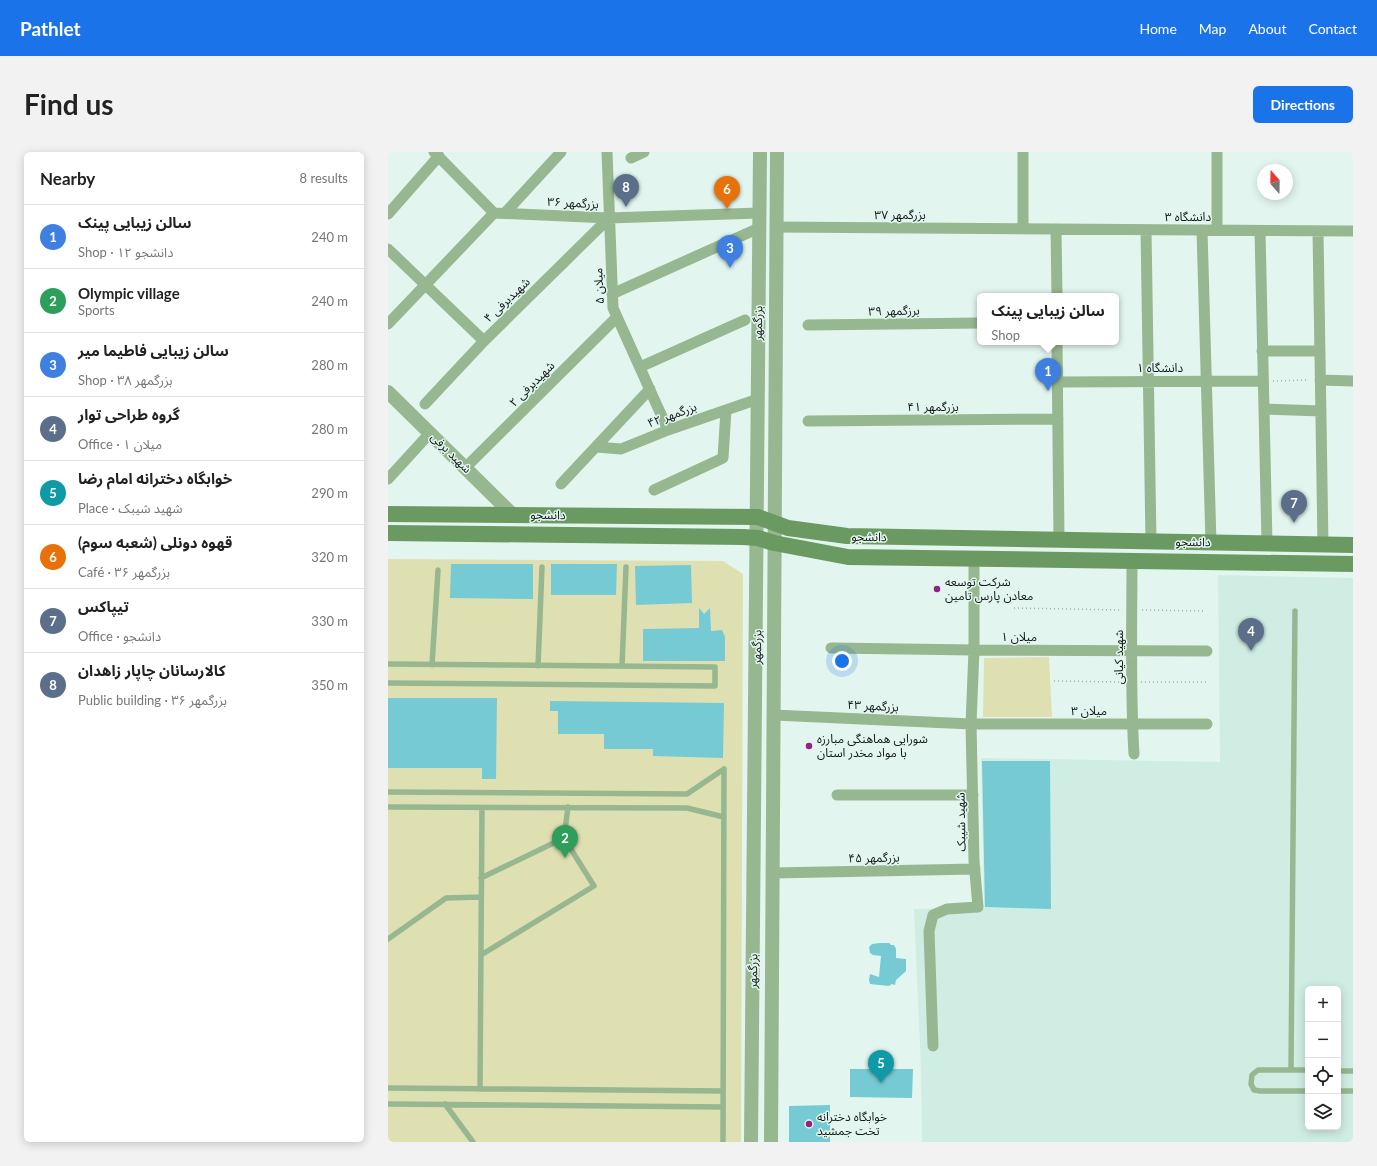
<!DOCTYPE html>
<html lang="en">
<head>
<meta charset="utf-8">
<style>
  :root { --surface:#fff; --page:#f2f2f2; --text:#222; --muted:#767676; --line:#e0e0e0; --accent:#1a73e8 }
  body { margin:0; font-family:Lato,"Noto Sans Arabic",sans-serif; background:var(--page); color:var(--text) }
  .controls { position:absolute; right:12px; bottom:12px; display:grid; overflow:hidden; border-radius:6px; box-shadow:0 2px 10px #0003 }
  .controls button { width:36px; height:36px; display:grid; place-items:center; padding:0; border:0; border-bottom:1px solid var(--line); background:var(--surface); color:var(--text); font:20px sans-serif }
  .compass { position:absolute; left:869px; top:12px; width:36px; height:36px; border-radius:50%; background:var(--surface); box-shadow:0 2px 10px #0003; rotate:340deg }
  .you { position:absolute; left:454px; top:509px; width:14px; height:14px; margin:-10px; border:3px solid #fff; border-radius:50%; background:#1a73e8; box-shadow:0 0 0 6px #1a73e833 }
  .badge { display:grid; place-items:center; width:26px; height:26px; border-radius:50%; background:var(--accent); color:#fff; font-size:13px; font-weight:700 }
  .pin { position:absolute; translate:-50% -33px; filter:drop-shadow(0 1px 2px #0008) }
  .pin::after { content:''; position:absolute; top:21px; width:14px; height:12px; background:inherit; clip-path:polygon(0 0,100% 0,50% 100%) }
  .popup { position:absolute; left:589px; top:141px; width:142px; height:52px; box-sizing:border-box; display:grid; place-content:center; border-radius:6px; background:var(--surface); filter:drop-shadow(0 1px 3px #0005); font-size:13px; white-space:nowrap; color:var(--muted) }
  .popup b { font-size:15px; color:var(--text) }
  .popup::after { content:''; position:absolute; left:50%; top:100%; margin-left:-8px; border:8px solid transparent; border-top-color:var(--surface) }
  .list { margin:0; padding:0; list-style:none }
  h2 { display:flex; justify-content:space-between; align-items:center; height:52px; margin:0; padding:0 16px; font-size:17px }
  h2 small { font-size:13px; font-weight:400; color:var(--muted) }
  .list li { display:grid; grid-template-columns:26px 1fr auto; gap:12px; align-items:center; box-sizing:border-box; height:64px; padding:0 16px; border-top:1px solid var(--line) }
  .list b { display:block; font-size:15px; white-space:nowrap }
  .list p { margin:0; font-size:13px; white-space:nowrap; color:var(--muted) }
  .list em { font-size:13px; font-style:normal; color:var(--muted) }
  .icon { flex:none; width:22px; height:22px; fill:none; stroke:currentColor; stroke-width:2; stroke-linecap:round; stroke-linejoin:round }
  .map { position:relative; flex:none; width:965px; height:990px; overflow:hidden; border-radius:6px }
  header { display:flex; align-items:center; gap:24px; box-sizing:border-box; height:56px; padding:0 20px; background:var(--accent); color:#fff }
  header strong { font-size:19px }
  nav { display:flex; gap:22px; margin-inline-start:auto; font-size:14px }
  .intro { display:flex; align-items:center; justify-content:space-between; box-sizing:border-box; height:96px; padding:0 24px }
  h1 { margin:0; font-size:28px }
  .button { padding:10px 18px; border-radius:6px; background:var(--accent); color:#fff; font-size:14px; font-weight:700 }
  main { display:flex; gap:24px; padding:0 24px }
  aside { flex:1; background:var(--surface); border-radius:6px; box-shadow:0 2px 10px #0003 }
  .map>svg:first-child { display:block }
  .built { fill:#d0ede3; fill-rule:evenodd }
  .green { fill:#dfe0b2 }
  .building { fill:#75cad4 }
  .lines { fill:none; stroke-linecap:round; stroke-linejoin:round }
  .path { stroke:#9dada7; stroke-width:1.5; stroke-dasharray:1 3; stroke-linecap:butt }
  .service { stroke:#97b790; stroke-width:5.5 }
  .minor { stroke:#97b790; stroke-width:11 }
  .tertiary { stroke:#97b790; stroke-width:14 }
  .secondary { stroke:#6a9a61; stroke-width:16 }
  .poi-dot { fill:#922283; stroke:#e2f6ef; stroke-width:1.5 }
  .labels { text-anchor:middle; stroke-width:3; stroke-linejoin:round; paint-order:stroke }
  .street-label { font-size:12px; fill:#101714; stroke:#e2f6ef }
  .poi-label { font-size:12px; fill:#101714; stroke:#e2f6ef; text-anchor:start }
</style>
</head>
<body>
<header>
<strong>Pathlet</strong>
<nav><a>Home</a><a>Map</a><a>About</a><a>Contact</a></nav>
</header>
<div class="intro"><h1>Find us</h1><a class="button">Directions</a></div>
<main>
<aside>
<h2>Nearby<small>8 results</small></h2>
<ul class="list">
<li><span class="badge" style="background:#3f7fe0">1</span><div><b>سالن زیبایی پینک</b><p>Shop · دانشجو ۱۲</p></div><em>240 m</em></li>
<li><span class="badge" style="background:#2e9e5b">2</span><div><b>Olympic village</b><p>Sports</p></div><em>240 m</em></li>
<li><span class="badge" style="background:#3f7fe0">3</span><div><b>سالن زیبایی فاطیما میر</b><p>Shop · بزرگمهر ۳۸</p></div><em>280 m</em></li>
<li><span class="badge" style="background:#5c6f8a">4</span><div><b>گروه طراحی توار</b><p>Office · میلان ۱</p></div><em>280 m</em></li>
<li><span class="badge" style="background:#0f9aa8">5</span><div><b>خوابگاه دخترانه امام رضا</b><p>Place · شهید شیبک</p></div><em>290 m</em></li>
<li><span class="badge" style="background:#e8710a">6</span><div><b>قهوه دونلی (شعبه سوم)</b><p>Café · بزرگمهر ۳۶</p></div><em>320 m</em></li>
<li><span class="badge" style="background:#5c6f8a">7</span><div><b>تیپاکس</b><p>Office · دانشجو</p></div><em>330 m</em></li>
<li><span class="badge" style="background:#5c6f8a">8</span><div><b>کالارسانان چاپار زاهدان</b><p>Public building · بزرگمهر ۳۶</p></div><em>350 m</em></li>
</ul>
</aside>
<div class="map">
<svg width="965" height="990" viewBox="0 0 965 990">
  <rect width="100%" height="100%" fill="#e2f6ef"/>
  <path class="built" d="M 830,423 L 965,426 L 965,990 L 534,990 L 533,916 L 526,757 L 596,756 L 593,606 L 832,610 ZM 920,837 L 950,837 L 950,975 L 920,975 Z"/>
  <path class="green" d="M 0,407 L 335,409 L 355,422 L 353,990 L 0,990 Z
    M 661,505 L 664,565 L 595,565 L 596,506 Z"/>
  <path class="building" d="M 63,412 L 145,412 L 145,447 L 62,446 Z
    M 163,412 L 229,412 L 228,443 L 163,443 Z
    M 303,413 L 304,451 L 248,453 L 247,414 Z
    M 311,456 L 316,462 L 322,456 L 323,479 L 334,478 L 337,485 L 337,509 L 255,509 L 255,477 L 311,476 Z
    M 0,546 L 109,546 L 108,627 L 94,627 L 94,616 L 0,616 Z
    M 162,549 L 336,551 L 335,606 L 265,604 L 265,597 L 216,597 L 216,582 L 170,582 L 170,559 L 162,559 Z
    M 594,609 L 662,609 L 663,757 L 597,755 Z
    M 492,791 L 501,791 L 503,793 L 506,793 L 508,797 L 508,806 L 518,807 L 518,819 L 508,828 L 507,833 L 504,832 L 501,834 L 482,832 L 481,828 L 482,822 L 491,825 L 493,804 L 485,803 L 482,801 L 481,795 L 484,792 Z
    M 462,917 L 525,917 L 524,946 L 462,945 Z
    M 442,953 L 442,990 L 401,990 L 401,954 Z"/>
  <g class="lines">
    <path class="path" d="M 885,229 L 921,228
      M 626,456 L 734,458
      M 754,458 L 818,459
      M 666,529 L 734,530
      M 753,530 L 820,530"/>
    <path class="service" d="M 0,512 L 327,515 L 327,534 L 0,531
      M 44,513 L 50,418
      M 150,514 L 154,415
      M 234,514 L 238,415
      M 0,640 L 299,642 L 336,617
      M 0,655 L 299,656 L 336,665
      M 176,686 L 180,655
      M 0,787 L 58,746 L 93,745
      M 93,803 L 206,734 L 176,686 L 93,726
      M 903,918 L 907,459
      M 920,918 L 870,918 L 864,923 L 863,932 L 866,938 L 872,939 L 920,939
      M 950,919 L 965,919
      M 0,936 L 335,939
      M 92,937 L 94,656
      M 950,939 L 965,939
      M 0,952 L 335,955
      M 57,952 L 85,990
      M 335,990 L 336,617"/>
    <path class="minor" d="M 46,0 L 106,61 L 221,66 L 371,61
      M 219,0 L 225,156 L 280,278
      M 243,6 L 256,0
      M 117,61 L 173,0
      M 0,62 L 51,4
      M 388,75 L 965,79
      M 635,77 L 635,0
      M 668,77 L 669,144
      M 758,78 L 763,390
      M 814,78 L 823,391
      M 829,78 L 829,0
      M 872,79 L 879,391
      M 930,79 L 935,393
      M 0,97 L 96,189
      M 224,142 L 371,76
      M 0,172 L 106,61
      M 420,173 L 592,171
      M 669,190 L 671,388
      M 874,199 L 932,199
      M 252,215 L 357,168
      M 932,228 L 965,229
      M 670,230 L 875,229
      M 37,252 L 96,189 L 221,66
      M 876,257 L 933,259
      M 420,269 L 670,267
      M 208,295 L 233,297 L 280,278 L 370,247
      M 77,316 L 229,165
      M 0,327 L 42,281
      M 173,332 L 262,237
      M 266,338 L 335,306 L 338,258
      M 744,409 C 744,473 742,538 746,602
      M 443,496 L 586,498 L 819,499
      M 386,563 L 583,572 L 819,572
      M 449,643 L 585,643
      M 385,721 L 587,717
      M 545,894 L 541,779 L 545,763 L 559,757 L 590,755 L 586,709 L 583,572 L 586,498 L 586,406"/>
    <path class="tertiary" d="M 0,240 L 125,363
      M 363,990 C 367,660 370,330 372,0
      M 383,990 L 389,0"/>
    <path class="secondary" d="M 0,362 L 370,365 L 400,376 L 459,384 L 965,393
      M 0,381 L 355,385 L 370,386 L 386,391 L 460,405 L 965,412"/>
  </g>
  <g class="poi-dot">
    <circle cx="549" cy="437" r="4"/>
    <circle cx="421" cy="594" r="4"/>
    <circle cx="421" cy="972" r="4"/>
  </g>
  <g class="labels">
    <g class="street-label">
      <text transform="translate(185 51) rotate(3)" y="4">بزرگمهر ۳۶</text>
      <text x="512" y="67">بزرگمهر ۳۷</text>
      <text x="800" y="69">دانشگاه ۳</text>
      <text transform="translate(211 134) rotate(-93)" y="4">میلان ۵</text>
      <text transform="translate(119 148) rotate(-44)" y="4">شهیدبرفی ۴</text>
      <text transform="translate(506 159) rotate(-1)" y="4">برزگمهر ۳۹</text>
      <text transform="translate(370 171) rotate(-89)" y="4">بزرگمهر</text>
      <text x="772" y="220">دانشگاه ۱</text>
      <text transform="translate(144 232) rotate(-45)" y="4">شهیدبرفی ۲</text>
      <text x="545" y="259">بزرگمهر ۴۱</text>
      <text transform="translate(284 263) rotate(-20)" y="4">بزرگمهر ۴۲</text>
      <text transform="translate(63 301) rotate(45)" y="4">شهید برفی</text>
      <text transform="translate(160 363) rotate(1)" y="4">دانشجو</text>
      <text transform="translate(481 385) rotate(1)" y="4">دانشجو</text>
      <text transform="translate(805 390) rotate(1)" y="4">دانشجو</text>
      <text x="631" y="489">میلان ۱</text>
      <text transform="translate(369 495) rotate(-89)" y="4">بزرگمهر</text>
      <text transform="translate(731 505) rotate(-90)" y="4">شهید کیانی</text>
      <text transform="translate(485 554) rotate(3)" y="4">بزرگمهر ۴۳</text>
      <text x="701" y="563">میلان ۳</text>
      <text transform="translate(573 670) rotate(-91)" y="4">شهید شیبک</text>
      <text transform="translate(486 706) rotate(-1)" y="4">بزرگمهر ۴۵</text>
      <text transform="translate(365 819) rotate(-89)" y="4">بزرگمهر</text>
    </g>
    <g class="poi-label">
      <text x="557" y="434">شرکت توسعه<tspan x="557" dy="14">معادن پارس تامین</tspan></text>
      <text x="429" y="591">شورایی هماهنگی مبارزه<tspan x="429" dy="14">با مواد مخدر استان</tspan></text>
      <text x="429" y="969">خوابگاه دخترانه<tspan x="429" dy="14">تخت جمشید</tspan></text>
    </g>
  </g>
</svg>
<div class="controls">
<button>+</button>
<button>−</button>
<button><svg class="icon" aria-label="locate" viewBox="0 0 24 24"><circle cx="12" cy="12" r="6"/><path d="M12 2v4M12 18v4M2 12h4M18 12h4"/></svg></button>
<button><svg class="icon" aria-label="layers" viewBox="0 0 24 24"><path d="M12 4l9 5-9 5-9-5zM3 14l9 5 9-5"/></svg></button>
</div>
<svg class="compass" viewBox="-18 -18 36 36"><path d="M0-13l5 13h-10z" fill="#e53935"/><path d="M0 13l5-13h-10z" fill="#767676"/></svg>
<div class="you"></div>
<div class="pin badge" style="left:660px;top:239px;background:#3f7fe0">1</div>
<div class="popup"><b>سالن زیبایی پینک</b>Shop</div>
<div class="pin badge" style="left:177px;top:706px;background:#2e9e5b">2</div>
<div class="pin badge" style="left:342px;top:116px;background:#3f7fe0">3</div>
<div class="pin badge" style="left:863px;top:499px;background:#5c6f8a">4</div>
<div class="pin badge" style="left:493px;top:931px;background:#0f9aa8">5</div>
<div class="pin badge" style="left:339px;top:57px;background:#e8710a">6</div>
<div class="pin badge" style="left:906px;top:371px;background:#5c6f8a">7</div>
<div class="pin badge" style="left:238px;top:55px;background:#5c6f8a">8</div>
</div>
</main>
</body>
</html>
